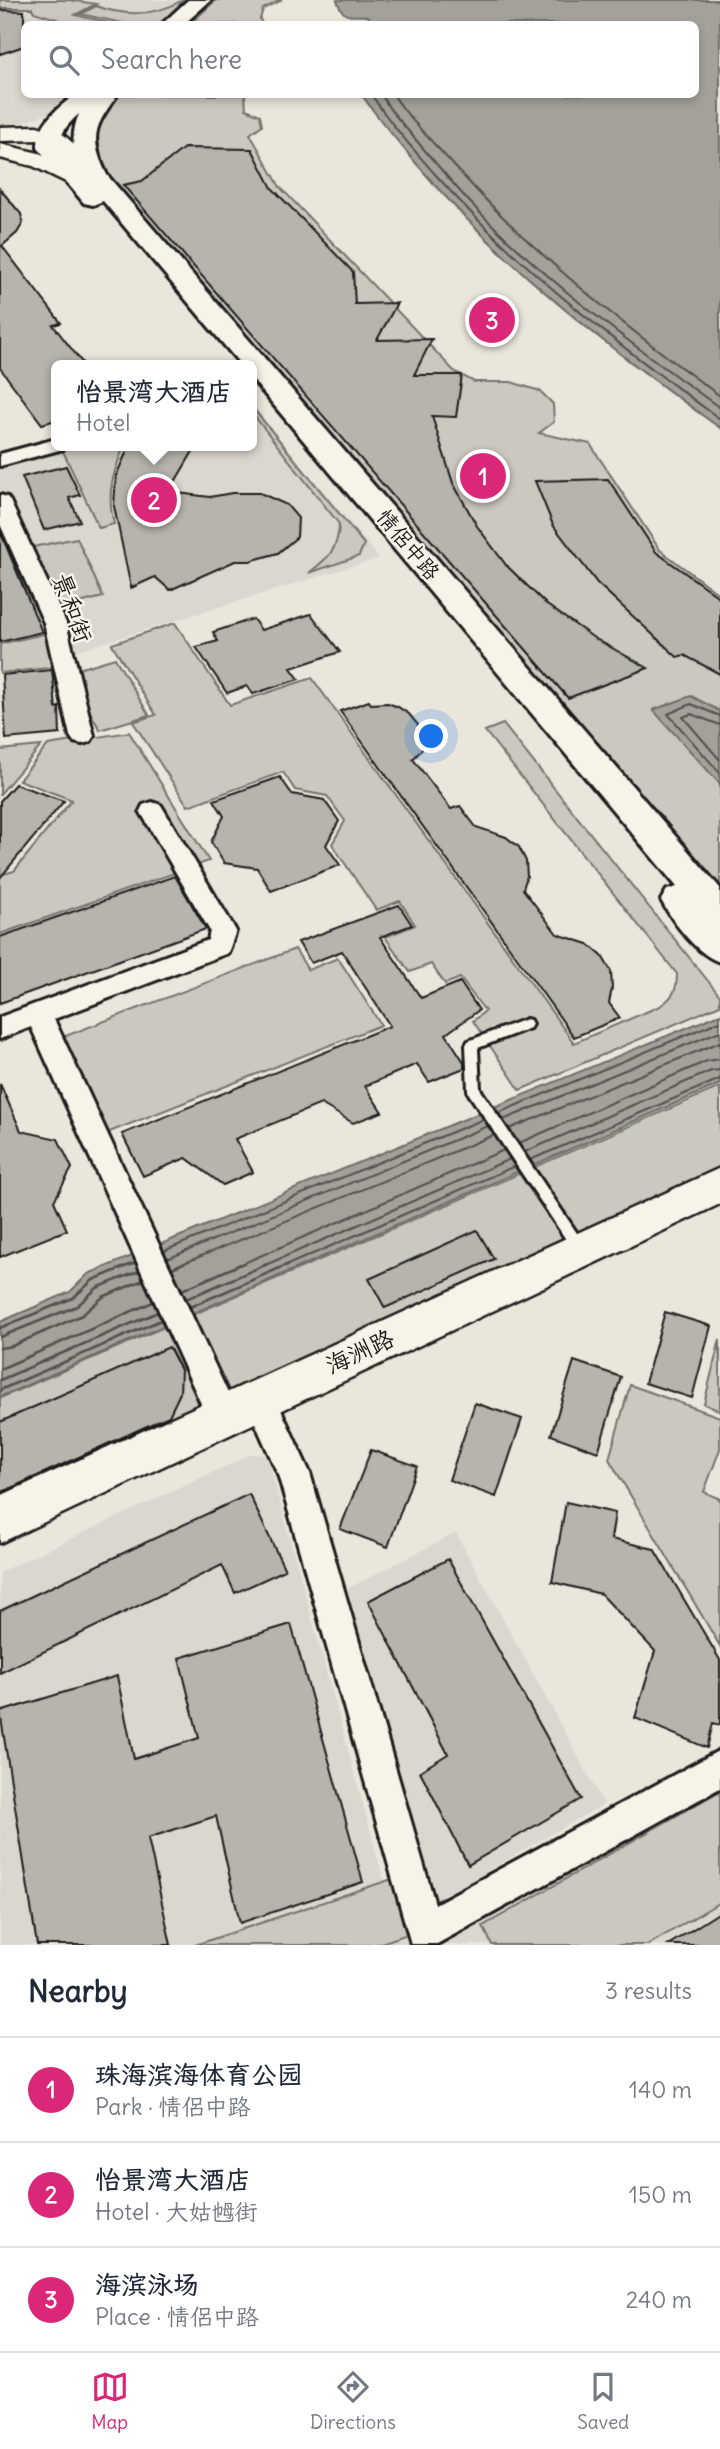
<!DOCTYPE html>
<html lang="en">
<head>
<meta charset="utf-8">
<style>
  :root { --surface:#fff; --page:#f2f2f3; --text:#1f2937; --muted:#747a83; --line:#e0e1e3; --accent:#db2777 }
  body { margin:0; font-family:Delius,"LXGW WenKai TC",sans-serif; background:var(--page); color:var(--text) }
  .you { position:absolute; left:432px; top:737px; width:24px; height:24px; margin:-18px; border:5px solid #fff; border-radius:50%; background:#1a73e8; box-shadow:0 0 0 10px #1a73e833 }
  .badge { display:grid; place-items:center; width:46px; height:46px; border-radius:50%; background:var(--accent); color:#fff; font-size:23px; font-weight:700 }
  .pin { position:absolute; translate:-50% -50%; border:4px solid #fff; box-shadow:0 2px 7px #0006 }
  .popup { position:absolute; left:51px; top:360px; width:206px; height:91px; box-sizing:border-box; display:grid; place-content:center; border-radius:10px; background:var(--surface); filter:drop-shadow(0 2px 5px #0005); font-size:23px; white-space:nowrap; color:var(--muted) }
  .popup b { font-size:26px; color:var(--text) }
  .popup::after { content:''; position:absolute; left:50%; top:100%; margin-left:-14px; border:14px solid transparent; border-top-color:var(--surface) }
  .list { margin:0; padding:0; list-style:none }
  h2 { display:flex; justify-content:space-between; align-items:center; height:91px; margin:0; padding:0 28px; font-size:30px }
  h2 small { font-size:23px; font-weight:400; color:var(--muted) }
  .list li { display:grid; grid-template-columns:46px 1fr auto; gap:21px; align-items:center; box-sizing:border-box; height:105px; padding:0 28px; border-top:2px solid var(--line) }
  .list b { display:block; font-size:26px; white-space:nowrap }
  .list p { margin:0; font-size:23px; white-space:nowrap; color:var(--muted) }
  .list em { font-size:23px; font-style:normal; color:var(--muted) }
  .icon { flex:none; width:38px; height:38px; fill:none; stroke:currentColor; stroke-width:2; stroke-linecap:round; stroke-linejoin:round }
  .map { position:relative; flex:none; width:720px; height:1945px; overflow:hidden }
  .search { position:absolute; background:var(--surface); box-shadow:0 4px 10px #0003; left:21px; right:21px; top:21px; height:77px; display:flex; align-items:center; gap:18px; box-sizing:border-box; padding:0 24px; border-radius:10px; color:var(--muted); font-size:26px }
  .sheet { height:406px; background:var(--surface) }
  nav { display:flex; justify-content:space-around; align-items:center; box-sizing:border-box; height:98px; border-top:2px solid var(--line); background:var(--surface); font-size:19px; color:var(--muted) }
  nav a { display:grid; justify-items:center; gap:4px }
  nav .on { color:var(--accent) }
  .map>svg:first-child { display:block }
  .built { fill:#dad7ce }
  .green { fill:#ccc8c0; stroke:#74726e; stroke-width:2 }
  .water { fill:#a3a19a; stroke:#6d6c68; stroke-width:2 }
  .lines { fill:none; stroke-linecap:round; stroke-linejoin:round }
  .shore-far1 { stroke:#52514e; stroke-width:2 }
  .shore { stroke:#52514e; stroke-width:2.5 }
  .building { fill:#b6b4ac; stroke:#1c1c1c; stroke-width:2 }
  .lane-casing { stroke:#1c1c1c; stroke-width:6 }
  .street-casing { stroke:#1c1c1c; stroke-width:6 }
  .secondary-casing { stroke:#1c1c1c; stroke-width:5 }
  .highway-casing { stroke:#1c1c1c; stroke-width:6 }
  .lane { fill:#f7f3e8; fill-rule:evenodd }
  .street { fill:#f7f3e8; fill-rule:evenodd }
  .secondary { fill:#f7f3e8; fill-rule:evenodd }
  .highway { fill:#f7f3e8; fill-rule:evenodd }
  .labels { text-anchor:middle; stroke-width:5; stroke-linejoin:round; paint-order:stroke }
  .far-street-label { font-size:21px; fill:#1c1c1c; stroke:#f7f3e8 }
  .street-label { font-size:24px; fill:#1c1c1c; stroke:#f7f3e8 }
</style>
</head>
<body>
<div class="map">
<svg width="720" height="1945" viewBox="0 0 720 1945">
  <rect width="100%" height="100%" fill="#eae6dc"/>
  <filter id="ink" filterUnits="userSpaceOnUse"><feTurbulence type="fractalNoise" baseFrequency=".0143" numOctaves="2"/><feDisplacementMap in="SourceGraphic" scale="14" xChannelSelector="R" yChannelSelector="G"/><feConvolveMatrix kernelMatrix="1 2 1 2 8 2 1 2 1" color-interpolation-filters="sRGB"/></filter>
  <g filter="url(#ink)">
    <path class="built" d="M 0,0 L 200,0 L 172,24 L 24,24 L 24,94 L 86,95 L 56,110 L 0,130 Z
      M 252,405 L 379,558 L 63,655 L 0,501 L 0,461 L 56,446 L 252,446 Z
      M 252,1454 L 264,1455 L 270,1466 L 400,1939 L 424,1931 L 720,1771 L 720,1945 L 0,1945 L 0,1572 Z
      M 456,1533 L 604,1804 L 433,1902 L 343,1591 Z"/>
    <path class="green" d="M 0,0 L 69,0 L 96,4 L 75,15 L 113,24 L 61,24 L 66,22 L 34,12 L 32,8 L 0,8 Z
      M 183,0 L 197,0 L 168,24 L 126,24 L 81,14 L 96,6 C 126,17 155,16 183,0 Z
      M 216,0 L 282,0 L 263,9 L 260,19 L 262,24 L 190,24 Z
      M 111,95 L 245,95 L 246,109 L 260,115 L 262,125 L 250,134 L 280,187 L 454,371 L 474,382 L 511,382 L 540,391 L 553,404 L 554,422 L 539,433 L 590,444 L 660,550 L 720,595 L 720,904 L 109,185 L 89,150 L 93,114 Z
      M 252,407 L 364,544 L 359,556 L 309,573 C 329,557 338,550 339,524 L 252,413 Z
      M 67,446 L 124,446 C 113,473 106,495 114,524 L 99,528 L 61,447 Z
      M 77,538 L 103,597 L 59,608 L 33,547 Z
      M 175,623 L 230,705 L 312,678 L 574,1043 L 660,1006 C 673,997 677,991 677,974 L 485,731 L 503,724 L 720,996 L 720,1005 L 520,1090 L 473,1021 L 485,1011 L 460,978 L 445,984 L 431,964 L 410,972 L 385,937 L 415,925 L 400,901 L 376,910 L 332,844 L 345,821 L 327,796 L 295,790 L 283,772 L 188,806 L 133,722 L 156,715 L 112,644 Z
      M 52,632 L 59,667 L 0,673 L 0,644 Z
      M 115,658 L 149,715 L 100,730 L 68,672 Z
      M 129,732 L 209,861 L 0,934 L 0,875 L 14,871 L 72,800 L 19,780 L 48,745 Z
      M 41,746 L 0,794 L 0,750 Z
      M 295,949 L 308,970 L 338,958 L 381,1025 L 107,1133 L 60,1038 Z
      M 720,1087 L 720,1172 L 0,1519 L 0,1398 Z
      M 720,1339 L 720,1411 L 704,1404 Z
      M 630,1385 L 720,1417 L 720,1449 L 704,1492 L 720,1499 L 720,1646 L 609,1459 Z
      M 720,1791 L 720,1902 L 648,1945 L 492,1945 L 483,1926 Z
      M 395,1878 L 411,1933 L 375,1945 L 195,1945 Z"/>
    <path class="water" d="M 337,0 L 720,0 L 720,428 C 610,349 502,266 415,162 C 396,139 378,119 362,95 L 696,94 L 696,24 L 362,24 L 369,18 L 368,16 C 351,14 344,22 337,0 Z
      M 691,696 L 720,711 L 720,784 L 653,710 Z
      M 720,1014 L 720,1084 L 0,1397 L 0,1322 L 70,1292 L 88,1274 Z"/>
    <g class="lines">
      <path class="shore-far1" d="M 371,94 C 389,122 412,148 434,173 C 518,268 618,345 720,419
        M 381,94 L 390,109 C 415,139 440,169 466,198 C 541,278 631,344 720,408
        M 393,94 C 408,118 429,138 448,159 C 528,250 622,325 720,396
        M 720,716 L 691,704 L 668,714 L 720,773
        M 720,725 L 691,714 L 683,717 L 720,760
        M 498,1113 L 720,1021
        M 503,1120 L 720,1031
        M 509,1129 L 720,1042
        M 519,1143 L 707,1061 L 720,1059
        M 525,1152 L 711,1071 L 720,1070
        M 530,1160 L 720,1079
        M 164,1251 L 484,1119
        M 167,1259 L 488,1126
        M 128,1266 L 135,1263
        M 177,1266 L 494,1135
        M 237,1266 L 504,1150
        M 263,1266 L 510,1159
        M 285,1266 L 515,1166"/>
      <path class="shore" d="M 172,1268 L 181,1264
        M 182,1290 L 241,1264
        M 186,1299 L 267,1264
        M 190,1307 L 289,1264
        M 0,1328 L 73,1298 L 93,1280 L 132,1264
        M 0,1337 L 77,1306 L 97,1288 L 139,1271
        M 0,1348 L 12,1346 L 82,1315 L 103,1297 L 143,1280
        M 0,1369 L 153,1302
        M 0,1380 L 158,1312
        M 0,1390 L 161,1320"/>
    </g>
    <path class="building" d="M 0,10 L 24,11 L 24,46 L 0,54 Z
      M 184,148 L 252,149 L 272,188 L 353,272 L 355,304 L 397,303 L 377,340 L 432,339 L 414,375 L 462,375 L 456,417 L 432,416 L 453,483 L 477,526 L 506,565 L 547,605 L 594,638 L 648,668 L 568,698 L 123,185 L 142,181 Z
      M 0,189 L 21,214 L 23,223 L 17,233 L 2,246 L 61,323 L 53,325 L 84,365 L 56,365 L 56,420 L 42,424 L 0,368 Z
      M 129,446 L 195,448 L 169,492 L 210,497 L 232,493 L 260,493 L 287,505 L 298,518 L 297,537 L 278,553 L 250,561 L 235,561 L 170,590 L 155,577 L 131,588 L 114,506 L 116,476 Z
      M 66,466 L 80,495 L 69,498 L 80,521 L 44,530 L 22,477 Z
      M 608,479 L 656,552 L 720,598 L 720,674 L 684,655 L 677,657 L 597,583 L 553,525 L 535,481 Z
      M 0,531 L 42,632 L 0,642 Z
      M 311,614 L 340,652 L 291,668 L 299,679 L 253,694 L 247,686 L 227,693 L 196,647 L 218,641 L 213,632 L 253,619 L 261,630 Z
      M 52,670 L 56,708 L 59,707 L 60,734 L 6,739 L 2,675 Z
      M 369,701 L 371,704 L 388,703 L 398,707 L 409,714 L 418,725 L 426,745 L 413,759 L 451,809 L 460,806 L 476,827 L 506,837 L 519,847 L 526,861 L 527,876 L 523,889 L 557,934 L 588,944 L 602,956 L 611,971 L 612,988 L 609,1003 L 620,1018 L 574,1037 L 340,711 Z
      M 280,777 L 292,794 L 324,800 L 339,821 L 326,845 L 340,865 L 271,891 L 257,868 L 224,863 L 211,842 L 224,816 L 214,800 Z
      M 15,784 L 64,801 L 0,878 L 0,801 Z
      M 175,876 L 206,929 L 0,1003 L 0,937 Z
      M 399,905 L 412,925 L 380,937 L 421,998 L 460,982 L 479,1010 L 446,1034 L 464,1062 L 464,1068 L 429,1082 L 417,1064 L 365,1086 L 382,1112 L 353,1123 L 321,1104 L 235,1139 L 253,1172 L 223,1185 L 186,1158 L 143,1176 L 122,1134 L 390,1026 L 342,951 L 311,963 L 298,942 Z
      M 0,1084 L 21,1131 L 58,1139 L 72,1168 L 54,1201 L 67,1230 L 0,1257 Z
      M 477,1230 L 494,1259 L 385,1308 L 369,1279 Z
      M 665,1312 L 711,1326 L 692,1398 L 645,1383 Z
      M 169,1347 L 181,1370 L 180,1393 L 169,1416 L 0,1493 L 0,1422 Z
      M 574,1361 L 621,1377 L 598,1452 L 551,1435 Z
      M 475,1403 L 522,1419 L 496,1497 L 449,1480 Z
      M 371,1450 L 417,1466 L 388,1547 L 340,1529 Z
      M 249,1494 L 285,1570 L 235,1593 L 222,1565 L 0,1673 L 0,1611 Z
      M 566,1502 L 615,1513 L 611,1539 L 654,1549 L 720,1660 L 720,1725 L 713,1723 L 707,1748 L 635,1718 L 655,1651 L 601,1594 L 552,1582 Z
      M 448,1559 L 581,1799 L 468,1865 L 420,1771 L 448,1754 L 368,1601 Z
      M 291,1624 L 363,1882 L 240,1923 L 216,1816 L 148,1838 L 171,1945 L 37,1945 L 0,1712 L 117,1676 L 134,1759 L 199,1738 L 179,1658 Z
      M 720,1912 L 720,1945 L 668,1945 Z"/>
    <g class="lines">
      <defs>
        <path id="lane" d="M 526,1019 L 530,1020 L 532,1024 L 530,1028 L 478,1048 L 480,1089 L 585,1245 L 587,1249 L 585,1253 L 580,1255 L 575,1253 L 469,1094 L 468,1090 L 466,1045 L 468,1041 Z"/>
        <path id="street" d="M 56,439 L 56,446 L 65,446 L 63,449 L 0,466 L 0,454 Z
          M 0,495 L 7,497 L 10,501 L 66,623 L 94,736 L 90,742 L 82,744 L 74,742 L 70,736 L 44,623 L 0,524 Z
          M 152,802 L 161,805 L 232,924 L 236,931 L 228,953 L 54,1019 L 239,1417 L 234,1428 L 223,1432 L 212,1428 L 31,1027 L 0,1039 L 0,1017 L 208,940 L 210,931 L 140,811 L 143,805 Z
          M 260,1383 L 271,1388 L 310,1473 L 435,1904 L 720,1750 L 720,1788 L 437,1944 L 411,1944 L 278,1474 L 244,1398 L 249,1388 Z"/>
        <path id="secondary" d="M 37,126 L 64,135 L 104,172 L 107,177 L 104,182 L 89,182 L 78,188 L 33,166 L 0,158 L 0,144 L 39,153 L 71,167 L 41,140 L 0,141 L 0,127 Z
          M 720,1168 L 720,1204 L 0,1543 L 0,1496 Z"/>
        <path id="highway" d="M 188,0 L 211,0 L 184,24 L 162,24 Z
          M 76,94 L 118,94 C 95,126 88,136 107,175 L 720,888 L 720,962 C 696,954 673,922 661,900 L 667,890 L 677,887 L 252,379 L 252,365 L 241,365 L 103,201 L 93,205 L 84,203 L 42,153 L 38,148 C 37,123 58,108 76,94 ZM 79,114 C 71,133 72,149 80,167 C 59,144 53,137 79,114 Z"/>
      </defs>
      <use href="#lane" class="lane-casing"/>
      <use href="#street" class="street-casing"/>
      <use href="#secondary" class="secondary-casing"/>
      <use href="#highway" class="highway-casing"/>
      <use href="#lane" class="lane"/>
      <use href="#street" class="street"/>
      <use href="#secondary" class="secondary"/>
      <use href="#highway" class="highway"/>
    </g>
  </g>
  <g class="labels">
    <g class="far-street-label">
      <text transform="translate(408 545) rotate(50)" y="7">情侣中路</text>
    </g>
    <g class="street-label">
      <text transform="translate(72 608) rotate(70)" y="8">景和街</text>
      <text transform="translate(360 1352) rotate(-25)" y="8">海洲路</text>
    </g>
  </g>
</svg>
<div class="you"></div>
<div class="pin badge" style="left:483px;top:476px">1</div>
<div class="pin badge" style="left:154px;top:500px">2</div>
<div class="popup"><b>怡景湾大酒店</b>Hotel</div>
<div class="pin badge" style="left:492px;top:320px">3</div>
<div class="search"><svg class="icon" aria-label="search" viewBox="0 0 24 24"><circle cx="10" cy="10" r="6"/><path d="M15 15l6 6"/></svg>Search here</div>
</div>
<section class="sheet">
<h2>Nearby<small>3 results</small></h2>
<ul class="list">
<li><span class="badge">1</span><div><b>珠海滨海体育公园</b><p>Park · 情侣中路</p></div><em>140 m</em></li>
<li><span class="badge">2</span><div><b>怡景湾大酒店</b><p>Hotel · 大姑乸街</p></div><em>150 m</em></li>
<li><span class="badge">3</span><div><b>海滨泳场</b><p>Place · 情侣中路</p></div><em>240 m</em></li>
</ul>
</section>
<nav>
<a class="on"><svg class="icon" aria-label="map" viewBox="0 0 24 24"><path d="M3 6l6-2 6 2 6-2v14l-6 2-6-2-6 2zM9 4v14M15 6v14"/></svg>Map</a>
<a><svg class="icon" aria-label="directions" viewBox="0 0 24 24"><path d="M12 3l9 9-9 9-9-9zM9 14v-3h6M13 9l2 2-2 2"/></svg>Directions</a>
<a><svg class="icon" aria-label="saved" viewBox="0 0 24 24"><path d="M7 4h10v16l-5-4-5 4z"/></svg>Saved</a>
</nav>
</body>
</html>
